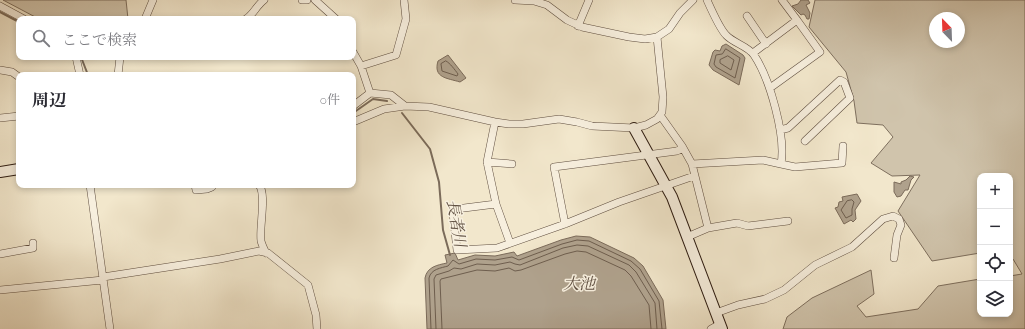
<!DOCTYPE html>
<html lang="ja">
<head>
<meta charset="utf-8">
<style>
  :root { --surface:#fff; --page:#f2f2f3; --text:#2b2b33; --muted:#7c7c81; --line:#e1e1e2 }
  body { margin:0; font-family:"IM FELL French Canon","Noto Serif JP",serif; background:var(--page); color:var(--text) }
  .controls { position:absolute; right:12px; bottom:12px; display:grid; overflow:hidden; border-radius:8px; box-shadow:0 2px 6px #0003 }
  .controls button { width:36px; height:36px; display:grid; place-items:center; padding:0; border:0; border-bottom:1px solid var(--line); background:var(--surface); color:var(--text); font:20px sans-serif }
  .compass { position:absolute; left:929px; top:12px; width:36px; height:36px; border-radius:50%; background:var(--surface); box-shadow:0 2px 6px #0003; rotate:337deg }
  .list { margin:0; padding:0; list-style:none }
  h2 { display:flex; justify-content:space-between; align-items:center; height:52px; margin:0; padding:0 16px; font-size:17px }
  h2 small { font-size:13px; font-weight:400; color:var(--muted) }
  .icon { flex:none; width:22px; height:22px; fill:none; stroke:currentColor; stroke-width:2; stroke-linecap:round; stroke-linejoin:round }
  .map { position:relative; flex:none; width:1025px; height:329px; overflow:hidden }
  .search { position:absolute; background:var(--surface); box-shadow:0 2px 6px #0003; left:16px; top:16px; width:340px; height:44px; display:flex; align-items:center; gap:10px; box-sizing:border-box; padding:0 14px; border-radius:8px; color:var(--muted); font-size:15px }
  .panel { position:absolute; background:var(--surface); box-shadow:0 2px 6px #0003; left:16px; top:72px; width:340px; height:116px; border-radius:8px }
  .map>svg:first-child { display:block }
  .green { fill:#d0c4ac; stroke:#7e6f5e; fill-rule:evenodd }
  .water { fill:#afa18c; stroke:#7b6b5a }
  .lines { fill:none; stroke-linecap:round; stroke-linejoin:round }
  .shore { stroke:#6e5e4e; stroke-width:1 }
  .stream { stroke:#7b6b5a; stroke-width:2 }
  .street-casing { stroke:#5e4d3f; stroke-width:8 }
  .secondary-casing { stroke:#2c1a10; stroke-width:12 }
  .street { stroke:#f7efde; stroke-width:7 }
  .secondary { stroke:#f7efde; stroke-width:10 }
  .labels { text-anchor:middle; stroke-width:3; stroke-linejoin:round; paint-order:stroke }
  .water-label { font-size:16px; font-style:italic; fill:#605042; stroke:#f7efde }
</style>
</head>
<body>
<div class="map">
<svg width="1025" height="329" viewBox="0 0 1025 329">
  <rect width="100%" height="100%" fill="#f2e7cc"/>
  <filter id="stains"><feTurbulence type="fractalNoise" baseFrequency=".005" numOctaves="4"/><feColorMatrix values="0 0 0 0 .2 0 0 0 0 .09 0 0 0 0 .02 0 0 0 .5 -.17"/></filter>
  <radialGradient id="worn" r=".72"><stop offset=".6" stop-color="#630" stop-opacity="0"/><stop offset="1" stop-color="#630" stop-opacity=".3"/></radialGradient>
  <path class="green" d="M 3,0 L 126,0 L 128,19 L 39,19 Z
    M 815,0 L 1025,0 L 1025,329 L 783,329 L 787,317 L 812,298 L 871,270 L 874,294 L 857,306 L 866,317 L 918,309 L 938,286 L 980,279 L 980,314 L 1010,314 L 1010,276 L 1022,274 L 1013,259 L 1010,258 L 1010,176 L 980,176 L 980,253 L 932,261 L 898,211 L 920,175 L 892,176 L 871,163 L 893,137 L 883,125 L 857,123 L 854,101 L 846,72 L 809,27 ZM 935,18 L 959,18 L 959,42 L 935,42 Z"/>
  <path class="water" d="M 801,0 L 808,0 L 810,3 L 806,5 L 810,13 L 809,19 L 807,19 L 805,15 L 803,14 L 801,15 L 792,6 L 798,4 Z
    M 726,44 L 743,55 L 745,58 L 739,85 L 713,70 L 709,65 L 713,52 L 715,50 L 720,51 L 722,46 Z
    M 448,55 L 466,78 L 460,82 C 447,78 433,78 438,61 Z
    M 910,176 L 914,177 L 911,180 L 908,190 L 905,190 L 901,196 L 897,197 L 894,192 L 894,182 L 901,184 L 901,182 L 906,180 Z
    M 857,194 L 861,201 L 855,210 L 856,219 L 853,222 L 851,220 L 844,224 L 835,208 L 838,207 L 839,202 L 843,201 L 842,197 Z
    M 576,236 L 590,237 L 634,258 L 643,266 L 663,300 L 666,329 L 427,329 L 425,278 C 427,267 437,265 447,263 L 445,255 L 455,253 L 458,260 L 475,255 L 495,256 L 514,252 L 517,256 L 561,240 Z"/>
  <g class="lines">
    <path class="shore" d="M 726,49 L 740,58 L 735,78 L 716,67 L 714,64 L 716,55 L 722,54 Z
      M 728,56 L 734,60 L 731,70 L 720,63 L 720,60 Z
      M 446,61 C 450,63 455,70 458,74 L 457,76 L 442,71 L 441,64 Z
      M 852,200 L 854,202 L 852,209 L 852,215 L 846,218 L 841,210 L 847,201 Z
      M 431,329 L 429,278 C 431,269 441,268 448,266 L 453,260 L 459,264 L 476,259 L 495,260 L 512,257 L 519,260 L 562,244 L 577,240 L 589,241 L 631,261 L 640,269 L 659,301 L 662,329
      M 436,329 L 434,279 L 436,275 L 449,271 L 454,268 L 461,269 L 477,264 L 495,265 L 510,262 L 515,264 L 520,265 L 563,248 L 577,245 L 588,246 L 629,265 L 636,272 L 655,303 L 657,329
      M 442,329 L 440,281 L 441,279 L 477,270 L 495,271 L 509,268 L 515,271 L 521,270 L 565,254 L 577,251 L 586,252 L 625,270 L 631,276 L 649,305 L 651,329"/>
    <path class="stream" d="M 0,12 L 19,22
      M 81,57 L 88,75
      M 353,113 L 373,99 L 387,101
      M 402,113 L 430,149 L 439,182 L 443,230 L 450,255"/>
    <defs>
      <path id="street" d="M 302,0 L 307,0
        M 315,0 L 336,19
        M 515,0 L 534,1 L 547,5 L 567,20 L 582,27 L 629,37 L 645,39 L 657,37 L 669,29 L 680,13 L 693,0
        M 782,0 L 797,20
        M 0,6 L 24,19
        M 747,16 L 766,44
        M 145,19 L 153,0
        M 246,19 C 254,14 256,6 264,0
        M 578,26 L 589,0
        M 353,52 L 361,66
        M 753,53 L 797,20 L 820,52 L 770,88
        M 76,57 L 80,75
        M 0,70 L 12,72 L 19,77
        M 118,75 L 120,57
        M 370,93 L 361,66 L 396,55 L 406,19 L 404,0
        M 353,106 L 370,93 L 391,95 L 405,106
        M 660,115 L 682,146 L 692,164 L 708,228
        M 0,118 L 19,116
        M 353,122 L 384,109 L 405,106 L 429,107 L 495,122 L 509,124 L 523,124 L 559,119 L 577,122 L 592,126 L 634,128 L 646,125 L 657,119 L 662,112 L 663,97 L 657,37
        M 495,122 L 487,162 L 496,204 L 456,209 L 453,213 L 457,250 L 497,248 L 565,224 L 619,202 L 694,176
        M 780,130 L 788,128 L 840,80 L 844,82 L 850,98 L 805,141
        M 487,162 L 512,164
        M 692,164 L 763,160 L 781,164 C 786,136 770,79 754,55 C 748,46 733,43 726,35 C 720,29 711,9 707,0
        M 781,164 L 795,167 L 842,163 L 843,146
        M 90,185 L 110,329
        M 195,185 L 196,190 L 207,189 L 212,187 L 212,185
        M 259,185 C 267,194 259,227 261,241 C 262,245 264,249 266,253
        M 496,204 L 510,243
        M 565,224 L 554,167 L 677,151 L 683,148
        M 687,237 L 708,228 L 737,223 L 748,226 L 788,221
        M 0,254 L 33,248 L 33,243
        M 103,277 L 220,259 L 259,251 L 268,253 L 308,285 L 316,315 L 317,329
        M 0,290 L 103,280
        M 716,313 L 738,305 L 765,299 L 784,290 L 815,265 L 852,247 L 883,219 L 893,216 L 899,219 L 901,225 L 897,235 L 894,258
        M 711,329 L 720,324"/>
      <path id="secondary" d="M 634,128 L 672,197 L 722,329
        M 0,172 L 19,169"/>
    </defs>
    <use href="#street" class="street-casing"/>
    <use href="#secondary" class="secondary-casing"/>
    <use href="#street" class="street"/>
    <use href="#secondary" class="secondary"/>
  </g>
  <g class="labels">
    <g class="water-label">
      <text transform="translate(457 223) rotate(80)" y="6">長者川</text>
      <text x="579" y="289">大池</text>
    </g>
  </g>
  <rect width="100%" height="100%" filter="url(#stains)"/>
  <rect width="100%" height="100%" fill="url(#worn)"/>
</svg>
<div class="controls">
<button>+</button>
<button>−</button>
<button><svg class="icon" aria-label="locate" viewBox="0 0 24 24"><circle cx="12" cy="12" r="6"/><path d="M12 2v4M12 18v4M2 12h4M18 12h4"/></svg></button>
<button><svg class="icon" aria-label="layers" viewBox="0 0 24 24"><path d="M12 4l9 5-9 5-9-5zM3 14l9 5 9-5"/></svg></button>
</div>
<svg class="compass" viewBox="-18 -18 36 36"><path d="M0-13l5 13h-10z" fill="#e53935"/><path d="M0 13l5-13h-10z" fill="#7c7c81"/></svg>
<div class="search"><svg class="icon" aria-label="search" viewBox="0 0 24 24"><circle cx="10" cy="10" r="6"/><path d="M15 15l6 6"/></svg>ここで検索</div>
<section class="panel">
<h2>周辺<small>0件</small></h2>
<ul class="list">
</ul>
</section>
</div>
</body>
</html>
